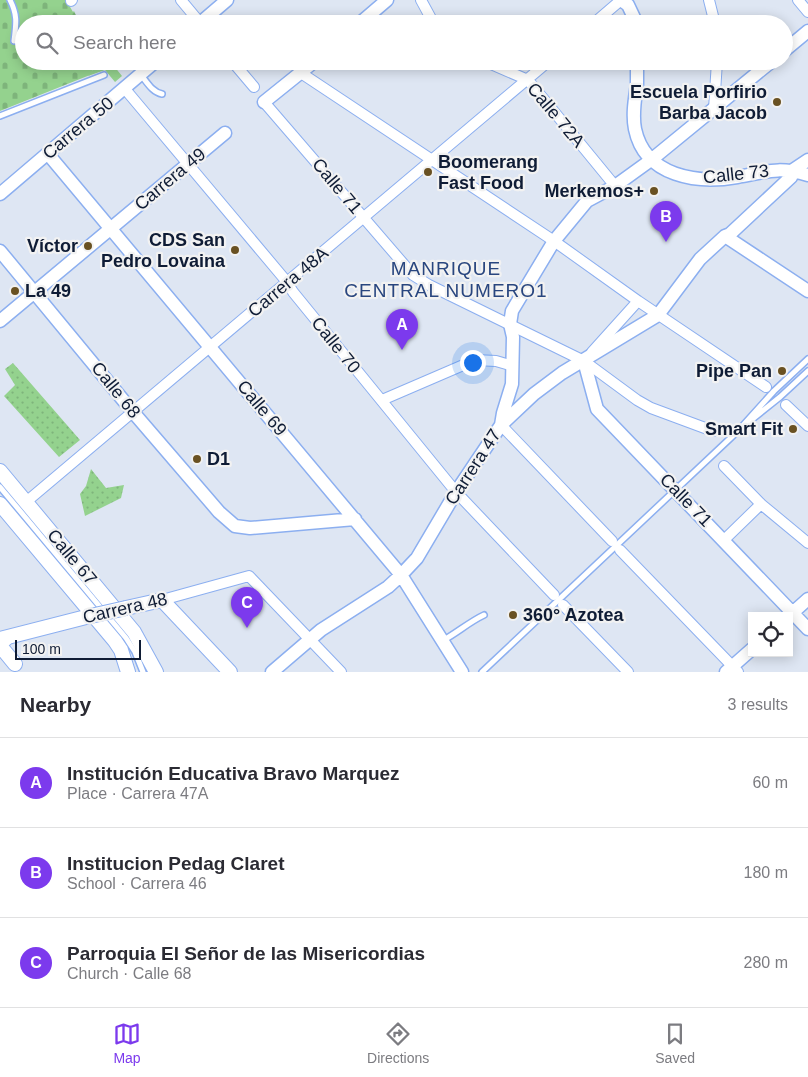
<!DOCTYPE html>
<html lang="en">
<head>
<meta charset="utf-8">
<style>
  :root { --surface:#fff; --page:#f2f2f3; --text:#2b2b33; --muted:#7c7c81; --line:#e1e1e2; --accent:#7c3aed }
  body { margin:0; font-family:Helvetica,sans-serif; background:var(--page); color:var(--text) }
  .controls { position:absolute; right:15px; bottom:15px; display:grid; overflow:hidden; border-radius:0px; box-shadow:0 2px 12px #0003 }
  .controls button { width:45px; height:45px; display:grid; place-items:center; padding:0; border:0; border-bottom:1px solid var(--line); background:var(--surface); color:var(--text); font:25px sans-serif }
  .scale { position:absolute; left:15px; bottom:12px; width:126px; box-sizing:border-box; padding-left:5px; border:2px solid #0f1c35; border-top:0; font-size:14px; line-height:18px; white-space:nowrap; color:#0f1c35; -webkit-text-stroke:4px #f2f2f2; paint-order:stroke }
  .you { position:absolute; left:472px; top:362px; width:18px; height:18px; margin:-12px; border:4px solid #fff; border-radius:50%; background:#1a73e8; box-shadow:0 0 0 8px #1a73e833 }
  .badge { display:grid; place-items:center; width:32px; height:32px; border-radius:50%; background:var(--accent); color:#fff; font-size:16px; font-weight:700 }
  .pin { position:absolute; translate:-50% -41px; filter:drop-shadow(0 1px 2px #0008) }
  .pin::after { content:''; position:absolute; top:26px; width:18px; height:15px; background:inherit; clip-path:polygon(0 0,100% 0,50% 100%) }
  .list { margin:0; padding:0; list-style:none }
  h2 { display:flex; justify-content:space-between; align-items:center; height:65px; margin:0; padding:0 20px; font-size:21px }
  h2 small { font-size:16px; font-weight:400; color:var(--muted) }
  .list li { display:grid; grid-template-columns:32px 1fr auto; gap:15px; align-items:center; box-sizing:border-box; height:90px; padding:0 20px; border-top:1px solid var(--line) }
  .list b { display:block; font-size:19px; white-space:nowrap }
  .list p { margin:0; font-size:16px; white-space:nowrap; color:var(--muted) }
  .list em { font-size:16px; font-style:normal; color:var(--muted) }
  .icon { flex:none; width:28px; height:28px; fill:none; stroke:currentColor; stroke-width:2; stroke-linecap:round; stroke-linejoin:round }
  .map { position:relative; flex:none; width:808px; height:672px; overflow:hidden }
  .search { position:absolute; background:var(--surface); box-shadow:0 2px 12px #0003; left:15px; right:15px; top:15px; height:55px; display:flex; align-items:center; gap:12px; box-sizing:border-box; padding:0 18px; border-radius:28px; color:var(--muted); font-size:19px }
  .sheet { height:335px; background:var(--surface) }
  nav { display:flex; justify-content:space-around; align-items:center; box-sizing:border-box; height:70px; border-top:1px solid var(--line); background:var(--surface); font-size:14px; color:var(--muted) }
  nav a { display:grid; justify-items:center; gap:2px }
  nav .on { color:var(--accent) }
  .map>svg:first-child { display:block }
  .grass { fill:#94d28e }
  .cemetery { fill:url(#cemetery-stones) }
  .park { fill:url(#park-dots) }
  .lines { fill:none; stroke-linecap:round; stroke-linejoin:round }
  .service-casing { stroke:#8caff0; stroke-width:8 }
  .minor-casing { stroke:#8caff0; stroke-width:12 }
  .tertiary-casing { stroke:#8caff0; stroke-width:15 }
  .secondary-casing { stroke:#8caff0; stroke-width:16 }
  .service { stroke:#fff; stroke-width:5 }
  .minor { stroke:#fff; stroke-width:10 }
  .tertiary { stroke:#fff; stroke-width:12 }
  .secondary { stroke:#fff; stroke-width:14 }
  .secondary-bridge-casing { stroke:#8caff0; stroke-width:16; stroke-linecap:butt }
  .secondary-bridge { stroke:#fff; stroke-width:14 }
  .poi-dot { fill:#695122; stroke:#f2f2f2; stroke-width:2 }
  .labels { text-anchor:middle; stroke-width:4.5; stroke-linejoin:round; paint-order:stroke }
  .poi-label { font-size:18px; font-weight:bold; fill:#0f1c35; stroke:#f2f2f2; text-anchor:end }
  .street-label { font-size:18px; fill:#0f1c35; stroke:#f2f2f2 }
  .neighbourhood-label { font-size:19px; letter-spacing:1px; fill:#29467f; stroke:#f2f2f2 }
</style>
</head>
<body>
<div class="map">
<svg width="808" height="672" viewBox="0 0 808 672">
  <defs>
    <pattern id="cemetery-stones" width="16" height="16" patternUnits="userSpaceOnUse" patternTransform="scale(1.25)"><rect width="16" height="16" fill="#94d28e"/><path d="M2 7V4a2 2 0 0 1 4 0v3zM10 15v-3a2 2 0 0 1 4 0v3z" fill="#7eb47b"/></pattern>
    <pattern id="park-dots" width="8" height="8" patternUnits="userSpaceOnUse" patternTransform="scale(1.25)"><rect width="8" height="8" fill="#94d28e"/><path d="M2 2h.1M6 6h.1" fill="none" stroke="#7eb47b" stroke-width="1.8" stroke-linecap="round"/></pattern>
  </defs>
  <rect width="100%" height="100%" fill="#dee6f3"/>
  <path class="grass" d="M 94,61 L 110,61 L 122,76 L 115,82 L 105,70 L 88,76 L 93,70 Z"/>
  <path class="cemetery" d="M 0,0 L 66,0 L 73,12 L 74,11 L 80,24 L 24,24 L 24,61 L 94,61 L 93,70 L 90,75 L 0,111 Z"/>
  <path class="park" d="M 13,363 L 80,440 L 59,457 L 4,396 L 15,385 L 5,369 Z
    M 91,469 L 106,488 L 124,485 L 121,498 L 85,516 L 80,494 L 86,486 Z"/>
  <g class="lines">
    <defs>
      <path id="service" d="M 10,0 C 18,16 16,24 14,41
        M 141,75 C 147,82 152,92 162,94
        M 0,116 L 104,75
        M 750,421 L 780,397 L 808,371
        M 0,487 L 126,638 L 135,652 L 143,672
        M 442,641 C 457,633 469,622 484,615
        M 482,672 L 738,431 L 774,391 L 808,359"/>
      <path id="minor" d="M 181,0 L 201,24
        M 421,0 L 434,24
        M 709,0 L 715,24
        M 798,0 L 808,12
        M 71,1 L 72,0
        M 593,24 L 621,0
        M 232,61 L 254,87
        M 484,61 L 528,80 L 615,186
        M 301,73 L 554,241 L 638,301 L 766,387
        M 125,89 L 287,282 L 293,292 L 456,492 L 554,595
        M 264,102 L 413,275 L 429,285 L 584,361 L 637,400 L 651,408 L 713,431
        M 714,109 L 717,61
        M 592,352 L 638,301
        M 382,400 L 475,360 L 496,361 L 513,366
        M 786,405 L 808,426
        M 501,425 L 612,541
        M 724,466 L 761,504 L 808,543
        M 26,502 L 549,61
        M 724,540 L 761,504
        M 620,550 L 738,672
        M 162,600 L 249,576 L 341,672
        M 563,605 L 628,672"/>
      <path id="tertiary" d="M 621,0 L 628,5 L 637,24
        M 199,24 L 227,0
        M 359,24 L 387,0
        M 784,51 L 808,31
        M 637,61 C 637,69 637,77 637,84 C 635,99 632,114 635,129 C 645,177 698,184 737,177 C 766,172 778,166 808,175
        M 264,102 L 315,61
        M 48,154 L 401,575 L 462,672
        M 790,172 L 808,160
        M 0,194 L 156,61
        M 725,236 L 808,291
        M 0,251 L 133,412 L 219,512 L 235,526 L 250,528 L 355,519
        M 0,321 L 225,133
        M 584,361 L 597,409 L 808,629
        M 501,425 L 534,394 L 562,373 L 658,315 L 700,259 L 725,236 L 730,234 L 791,177 L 794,171
        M 789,616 L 808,599
        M 272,672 L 321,630 L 388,587 L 401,575 L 417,558 L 456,492 L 501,425 L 503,413 L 512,384 L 513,337 L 510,324 L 512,311 L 554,241 L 587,201 L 615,186 L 651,160 L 772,61
        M 726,672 L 752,649"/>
      <path id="secondary" d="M 0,471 L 134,632 L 156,672
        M 0,504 L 115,641 L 121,650 L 128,672
        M 126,608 L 162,600 L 230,672
        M 8,637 L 3,641 L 1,647 L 15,664
        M 0,639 L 86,617"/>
    </defs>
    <use href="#service" class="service-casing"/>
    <use href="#minor" class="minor-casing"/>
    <use href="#tertiary" class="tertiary-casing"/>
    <use href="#secondary" class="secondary-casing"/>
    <use href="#service" class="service"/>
    <use href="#minor" class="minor"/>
    <use href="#tertiary" class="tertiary"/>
    <use href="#secondary" class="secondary"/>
    <defs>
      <path id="secondary-bridge" d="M 86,617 L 126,608"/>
    </defs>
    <use href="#secondary-bridge" class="secondary-bridge-casing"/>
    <use href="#secondary-bridge" class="secondary-bridge"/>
  </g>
  <g class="poi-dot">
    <circle cx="777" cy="102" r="5"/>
    <circle cx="428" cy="172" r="5"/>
    <circle cx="654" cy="191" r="5"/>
    <circle cx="88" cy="246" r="5"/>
    <circle cx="235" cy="250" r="5"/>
    <circle cx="15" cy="291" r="5"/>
    <circle cx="782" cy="371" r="5"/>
    <circle cx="793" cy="429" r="5"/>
    <circle cx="197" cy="459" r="5"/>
    <circle cx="513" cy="615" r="5"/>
  </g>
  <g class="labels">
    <g class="poi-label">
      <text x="767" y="98">Escuela Porfirio<tspan x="767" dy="21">Barba Jacob</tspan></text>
      <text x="438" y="168" text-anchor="start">Boomerang<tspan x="438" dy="21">Fast Food</tspan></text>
      <text x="644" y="197">Merkemos+</text>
      <text x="225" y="246">CDS San<tspan x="225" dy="21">Pedro Lovaina</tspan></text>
      <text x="78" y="252">Víctor</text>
      <text x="25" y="297" text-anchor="start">La 49</text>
      <text x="772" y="377">Pipe Pan</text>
      <text x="783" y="435">Smart Fit</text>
      <text x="207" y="465" text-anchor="start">D1</text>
      <text x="523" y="621" text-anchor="start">360° Azotea</text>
    </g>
    <g class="street-label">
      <text transform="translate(556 115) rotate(50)" y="6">Calle 72A</text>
      <text transform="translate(78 128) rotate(-40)" y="6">Carrera 50</text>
      <text transform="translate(736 174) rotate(-6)" y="6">Calle 73</text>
      <text transform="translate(170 179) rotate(-40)" y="6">Carrera 49</text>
      <text transform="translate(337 186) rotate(50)" y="6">Calle 71</text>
      <text transform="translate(288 282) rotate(-40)" y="6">Carrera 48A</text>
      <text transform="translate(336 345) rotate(51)" y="6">Calle 70</text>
      <text transform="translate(116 390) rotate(51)" y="6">Calle 68</text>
      <text transform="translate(262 408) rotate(50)" y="6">Calle 69</text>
      <text transform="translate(473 467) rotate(-57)" y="6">Carrera 47</text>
      <text transform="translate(686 500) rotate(46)" y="6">Calle 71</text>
      <text transform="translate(72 557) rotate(50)" y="6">Calle 67</text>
      <text transform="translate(125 608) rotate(-13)" y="6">Carrera 48</text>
    </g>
    <g class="neighbourhood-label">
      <text x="446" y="275">MANRIQUE<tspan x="446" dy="22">CENTRAL NUMERO1</tspan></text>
    </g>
  </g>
</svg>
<div class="controls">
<button><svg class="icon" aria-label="locate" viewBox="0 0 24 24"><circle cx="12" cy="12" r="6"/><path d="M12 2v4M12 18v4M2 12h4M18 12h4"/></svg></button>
</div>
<div class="scale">100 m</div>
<div class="you"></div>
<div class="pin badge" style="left:402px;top:350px">A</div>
<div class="pin badge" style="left:666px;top:242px">B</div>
<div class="pin badge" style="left:247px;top:628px">C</div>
<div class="search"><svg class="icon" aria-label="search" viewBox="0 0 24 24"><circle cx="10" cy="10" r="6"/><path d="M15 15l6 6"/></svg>Search here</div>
</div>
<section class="sheet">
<h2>Nearby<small>3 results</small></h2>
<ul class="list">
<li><span class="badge">A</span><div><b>Institución Educativa Bravo Marquez</b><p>Place · Carrera 47A</p></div><em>60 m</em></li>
<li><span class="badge">B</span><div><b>Institucion Pedag Claret</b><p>School · Carrera 46</p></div><em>180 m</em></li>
<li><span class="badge">C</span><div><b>Parroquia El Señor de las Misericordias</b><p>Church · Calle 68</p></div><em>280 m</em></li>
</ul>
</section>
<nav>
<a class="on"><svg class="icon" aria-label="map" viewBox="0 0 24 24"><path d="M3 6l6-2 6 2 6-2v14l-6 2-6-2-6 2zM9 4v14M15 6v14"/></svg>Map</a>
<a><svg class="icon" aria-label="directions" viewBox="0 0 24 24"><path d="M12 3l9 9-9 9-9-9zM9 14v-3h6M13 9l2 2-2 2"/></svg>Directions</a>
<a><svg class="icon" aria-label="saved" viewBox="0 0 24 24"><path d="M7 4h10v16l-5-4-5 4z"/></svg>Saved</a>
</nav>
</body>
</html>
